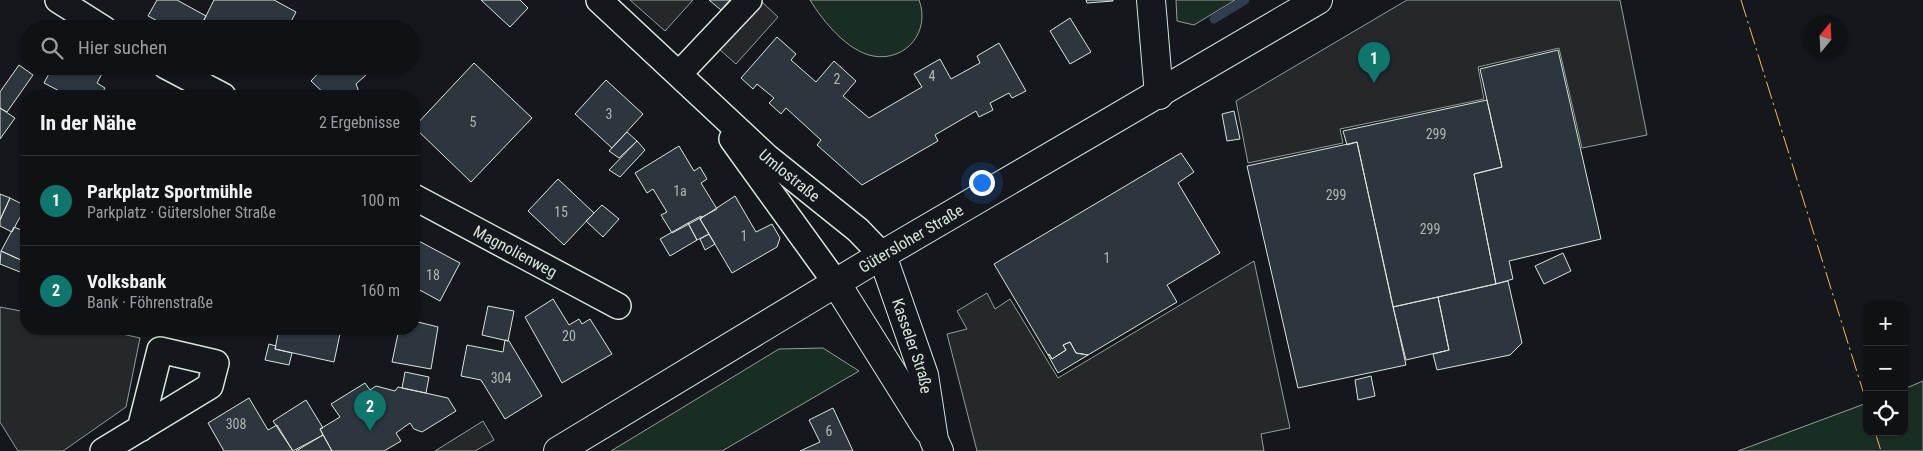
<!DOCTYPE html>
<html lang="de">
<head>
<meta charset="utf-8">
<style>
  :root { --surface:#0f1215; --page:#1d2022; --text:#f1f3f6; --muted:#9b9ea0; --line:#2f3234; --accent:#0f766e }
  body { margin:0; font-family:"Roboto Condensed",sans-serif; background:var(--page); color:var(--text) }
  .controls { position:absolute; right:15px; bottom:15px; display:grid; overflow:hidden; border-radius:10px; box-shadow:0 1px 4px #0004 }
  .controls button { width:45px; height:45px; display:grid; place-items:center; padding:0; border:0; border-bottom:1px solid var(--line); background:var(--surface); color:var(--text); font:25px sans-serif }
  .compass { position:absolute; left:1803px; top:15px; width:45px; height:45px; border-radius:50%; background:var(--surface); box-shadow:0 1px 4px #0004; rotate:18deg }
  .you { position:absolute; left:981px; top:182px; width:18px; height:18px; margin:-12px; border:4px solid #fff; border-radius:50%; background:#1a73e8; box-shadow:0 0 0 8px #1a73e833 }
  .badge { display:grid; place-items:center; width:32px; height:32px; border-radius:50%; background:var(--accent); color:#fff; font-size:16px; font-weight:700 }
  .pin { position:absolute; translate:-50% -41px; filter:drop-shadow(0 1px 2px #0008) }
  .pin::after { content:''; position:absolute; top:26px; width:18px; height:15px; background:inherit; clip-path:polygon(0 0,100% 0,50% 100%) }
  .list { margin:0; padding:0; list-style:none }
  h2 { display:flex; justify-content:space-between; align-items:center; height:65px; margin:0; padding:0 20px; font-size:21px }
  h2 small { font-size:16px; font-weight:400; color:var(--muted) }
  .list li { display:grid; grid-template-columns:32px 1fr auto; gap:15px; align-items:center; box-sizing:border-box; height:90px; padding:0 20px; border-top:1px solid var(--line) }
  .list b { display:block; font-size:19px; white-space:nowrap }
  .list p { margin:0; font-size:16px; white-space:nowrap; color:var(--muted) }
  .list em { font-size:16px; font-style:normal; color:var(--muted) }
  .icon { flex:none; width:28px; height:28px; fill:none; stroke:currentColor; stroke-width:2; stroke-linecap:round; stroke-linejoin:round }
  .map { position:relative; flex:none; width:1923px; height:451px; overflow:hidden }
  .search { position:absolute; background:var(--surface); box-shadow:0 1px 4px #0004; left:20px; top:20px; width:400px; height:55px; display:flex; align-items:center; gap:12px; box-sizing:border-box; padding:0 18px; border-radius:28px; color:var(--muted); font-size:19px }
  .panel { position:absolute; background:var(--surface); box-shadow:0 1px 4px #0004; left:20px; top:90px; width:400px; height:245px; border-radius:20px }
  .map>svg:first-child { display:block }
  .green { fill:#1a2d24; stroke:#939e99 }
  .parking { fill:#24282b; stroke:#939e99 }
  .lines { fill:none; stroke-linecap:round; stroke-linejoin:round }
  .stream { stroke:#2f3f4d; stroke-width:9 }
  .building { fill:#2c363c; stroke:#d8e6dc }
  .minor-casing { stroke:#d8e6dc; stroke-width:28 }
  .tertiary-casing { stroke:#d8e6dc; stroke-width:30 }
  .primary-casing { stroke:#d8e6dc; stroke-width:30 }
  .minor { stroke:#14181c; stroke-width:25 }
  .tertiary { stroke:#14181c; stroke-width:28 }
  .primary { stroke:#14181c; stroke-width:28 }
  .power { stroke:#ffb74d; stroke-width:1; stroke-dasharray:18 4 2.5 4; stroke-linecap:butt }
  .labels { text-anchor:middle; stroke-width:4; stroke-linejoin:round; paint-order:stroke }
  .number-label { font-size:14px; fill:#adbab4 }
  .street-label { font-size:16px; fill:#d8e6dc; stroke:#14181c }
</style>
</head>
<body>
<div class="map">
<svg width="1923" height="451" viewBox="0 0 1923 451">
  <rect width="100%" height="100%" fill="#14181c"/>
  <path class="green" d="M 810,0 L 919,0 C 931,31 906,62 873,56 C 847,51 823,21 810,0 Z
    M 1176,0 L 1235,0 L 1194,25 L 1177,21 Z
    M 823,348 L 859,371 L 722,451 L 611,451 L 779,349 Z
    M 1923,381 L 1923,451 L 1738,451 L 1867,403 L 1867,432 L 1904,432 L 1904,389 Z"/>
  <path class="parking" d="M 630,0 L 693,0 L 665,31 Z
    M 1407,0 L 1620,0 L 1647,135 L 1582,148 L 1559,48 L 1478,67 L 1484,99 L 1340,129 L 1343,143 L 1248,163 L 1236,101 Z
    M 762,2 L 778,17 L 736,64 L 719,49 Z
    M 1254,261 L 1290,428 L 1261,434 L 1264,451 L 977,451 L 947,334 L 967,329 L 957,311 L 987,293 L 995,309 L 1010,299 L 1058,378 Z
    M 0,307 L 26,312 L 26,329 L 100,329 L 140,338 L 126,407 L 63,451 L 18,451 L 0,422 Z
    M 483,421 L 494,440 L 475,451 L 435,451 Z"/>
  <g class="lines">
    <path class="stream" d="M 1214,19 L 1245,0"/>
  </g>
  <path class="building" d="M 157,0 L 177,0 L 206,16 L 199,29 L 173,29 L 148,16 Z
    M 214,0 L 274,0 L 296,12 L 287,29 L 221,29 L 204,20 Z
    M 481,0 L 520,0 L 528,8 L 510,27 Z
    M 709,0 L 730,0 L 721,10 Z
    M 1086,0 L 1113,0 L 1113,1 L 1087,3 Z
    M 1070,18 L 1091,52 L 1070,64 L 1050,31 Z
    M 777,37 L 796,54 L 791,60 L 816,82 L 834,61 L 856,81 L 843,96 L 869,118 L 922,87 L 914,74 L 940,59 L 951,79 L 980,63 L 977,56 L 999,43 L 1026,91 L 1012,98 L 1009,93 L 990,103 L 993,110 L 979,117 L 976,111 L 935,135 L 938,141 L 862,185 L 817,145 L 821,140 L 786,108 L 781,114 L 769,103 L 774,98 L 757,84 L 753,89 L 741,78 Z
    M 1558,50 L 1601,239 L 1509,261 L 1513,279 L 1496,284 L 1474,174 L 1502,167 L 1480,69 Z
    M 474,63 L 532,118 L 471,182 L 414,127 Z
    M 19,65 L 33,75 L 7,112 L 0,108 L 0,92 Z
    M 53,66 L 97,66 L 104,70 L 97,83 L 105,88 L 100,96 L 90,94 L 89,96 L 69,96 L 44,83 Z
    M 325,66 L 356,66 L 366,75 L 356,84 L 359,92 L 354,96 L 327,96 L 311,81 Z
    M 606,80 L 643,114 L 612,148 L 575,114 Z
    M 1487,100 L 1502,167 L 1474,174 L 1496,284 L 1393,307 L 1357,142 L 1347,145 L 1343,131 Z
    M 0,108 L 15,118 L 0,139 Z
    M 1234,111 L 1240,139 L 1227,141 L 1222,114 Z
    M 627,132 L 637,141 L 619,158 L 609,151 Z
    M 637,141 L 645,150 L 620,177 L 609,170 Z
    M 1357,142 L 1406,365 L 1298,388 L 1247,166 Z
    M 679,146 L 694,171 L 700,167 L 707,179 L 701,183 L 717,209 L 672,233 L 661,215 L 667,212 L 653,189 L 647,193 L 635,173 Z
    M 1181,153 L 1194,172 L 1178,183 L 1220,253 L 1167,285 L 1177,302 L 1088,355 L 1076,353 L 1070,342 L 1063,345 L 1066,350 L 1052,359 L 1049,354 L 1048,355 L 994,264 Z
    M 558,179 L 594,213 L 564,245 L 528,211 Z
    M 0,194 L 10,198 L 0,220 Z
    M 735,196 L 756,232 L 772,224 L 780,238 L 777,247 L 732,273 L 700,219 Z
    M 10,198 L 26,206 L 12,232 L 0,226 L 0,220 Z
    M 602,205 L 619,219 L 603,237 L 586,221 Z
    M 701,216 L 702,218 L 700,219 L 709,234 L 697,240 L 688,223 Z
    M 688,223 L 697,240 L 670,256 L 660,239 Z
    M 14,227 L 26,232 L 26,253 L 23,261 L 1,251 Z
    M 709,234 L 715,244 L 705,250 L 700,239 Z
    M 415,239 L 460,263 L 440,301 L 416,288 L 414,291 Z
    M 1,251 L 23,261 L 26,253 L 25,274 L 0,264 Z
    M 1563,253 L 1571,271 L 1544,284 L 1535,266 Z
    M 1508,281 L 1522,343 L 1510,355 L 1437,370 L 1433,354 L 1449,350 L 1438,297 Z
    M 1438,297 L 1449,350 L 1406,360 L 1393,307 Z
    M 553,299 L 569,325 L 579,319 L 582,324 L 590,319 L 612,354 L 562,383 L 525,317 Z
    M 488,306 L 514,311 L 508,341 L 482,335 Z
    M 414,321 L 438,327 L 431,369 L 392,362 L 399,329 L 414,329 Z
    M 113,329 L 136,329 L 135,333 Z
    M 279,329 L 341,329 L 334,362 L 275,349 Z
    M 505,340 L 509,341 L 542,396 L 505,419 L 481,380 L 461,376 L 467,345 L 503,352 Z
    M 1070,342 L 1076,353 L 1088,355 L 1058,373 L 1048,355 L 1049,354 L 1052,359 L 1066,350 L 1063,345 Z
    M 269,344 L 276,346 L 275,349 L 292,353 L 289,365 L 265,360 Z
    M 405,372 L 429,377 L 426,393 L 402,388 Z
    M 1371,376 L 1375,396 L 1358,400 L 1355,380 Z
    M 365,383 L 370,390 L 376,386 L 395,391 L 398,387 L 448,398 L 456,411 L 422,432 L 414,429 L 410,423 L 396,433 L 401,441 L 384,451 L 332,451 L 320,429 L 340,417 L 331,404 Z
    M 249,398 L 268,430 L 277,425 L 293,451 L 224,451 L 208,423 Z
    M 306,400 L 323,428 L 320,429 L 323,435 L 293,451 L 273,421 Z
    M 833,408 L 853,451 L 800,451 L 820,442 L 809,420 Z
    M 323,435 L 332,451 L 296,451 Z"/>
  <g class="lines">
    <defs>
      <g id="minor">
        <path d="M 58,0 L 104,29"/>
        <path id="s1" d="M 599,0 L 767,157 L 858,230 L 882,255"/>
        <path d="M 166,66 L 223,96"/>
        <path d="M 679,74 L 749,0"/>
        <path d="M 732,139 L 836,283"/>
        <path id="s2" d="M 414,197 L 618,306"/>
        <path d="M 103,451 L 210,386 L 216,363 L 160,350 L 140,429"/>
      </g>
      <g id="tertiary">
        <path d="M 1151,0 L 1159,95"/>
        <path id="s3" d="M 882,255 L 924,375 L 934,440 L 939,451"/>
        <path d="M 836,283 L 928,430"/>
      </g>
      <g id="primary">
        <path id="s4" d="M 558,451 L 882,255 L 1318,0"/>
      </g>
    </defs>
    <use href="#minor" class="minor-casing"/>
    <use href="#tertiary" class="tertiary-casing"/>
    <use href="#primary" class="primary-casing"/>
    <use href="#minor" class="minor"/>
    <use href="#tertiary" class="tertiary"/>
    <use href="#primary" class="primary"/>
    <path class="power" d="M 1741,0 L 1867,404
      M 1875,432 L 1881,451"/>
  </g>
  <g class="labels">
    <g class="number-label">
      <text x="932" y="81">4</text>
      <text x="837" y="84">2</text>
      <text x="609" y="119">3</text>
      <text x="473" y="127">5</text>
      <text x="1436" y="139">299</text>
      <text x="680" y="196">1a</text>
      <text x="1336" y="200">299</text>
      <text x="561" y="217">15</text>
      <text x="1430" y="234">299</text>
      <text x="744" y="241">1</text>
      <text x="1107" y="263">1</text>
      <text x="433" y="280">18</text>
      <text x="569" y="341">20</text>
      <text x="501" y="383">304</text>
      <text x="236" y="429">308</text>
      <text x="829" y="436">6</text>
    </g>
    <g class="street-label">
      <text dy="6" stroke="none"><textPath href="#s1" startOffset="259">Umlostraße</textPath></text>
      <text dy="6" stroke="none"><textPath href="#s4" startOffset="412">Gütersloher Straße</textPath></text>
      <text dy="6" stroke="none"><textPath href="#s2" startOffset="115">Magnolienweg</textPath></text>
      <text dy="6" stroke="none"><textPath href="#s3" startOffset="96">Kasseler Straße</textPath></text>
    </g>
  </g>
</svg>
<div class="controls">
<button>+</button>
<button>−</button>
<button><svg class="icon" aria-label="locate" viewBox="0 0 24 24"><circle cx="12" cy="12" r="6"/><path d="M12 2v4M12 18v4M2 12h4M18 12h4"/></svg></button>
</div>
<svg class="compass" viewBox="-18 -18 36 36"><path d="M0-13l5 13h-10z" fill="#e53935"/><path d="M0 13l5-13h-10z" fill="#9b9ea0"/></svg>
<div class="you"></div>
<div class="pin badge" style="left:1374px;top:83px">1</div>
<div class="pin badge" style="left:370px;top:431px">2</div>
<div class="search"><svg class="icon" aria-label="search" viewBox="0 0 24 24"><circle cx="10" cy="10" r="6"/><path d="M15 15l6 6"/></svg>Hier suchen</div>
<section class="panel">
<h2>In der Nähe<small>2 Ergebnisse</small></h2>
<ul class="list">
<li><span class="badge">1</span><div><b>Parkplatz Sportmühle</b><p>Parkplatz · Gütersloher Straße</p></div><em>100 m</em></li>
<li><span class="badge">2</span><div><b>Volksbank</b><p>Bank · Föhrenstraße</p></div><em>160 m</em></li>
</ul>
</section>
</div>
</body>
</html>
